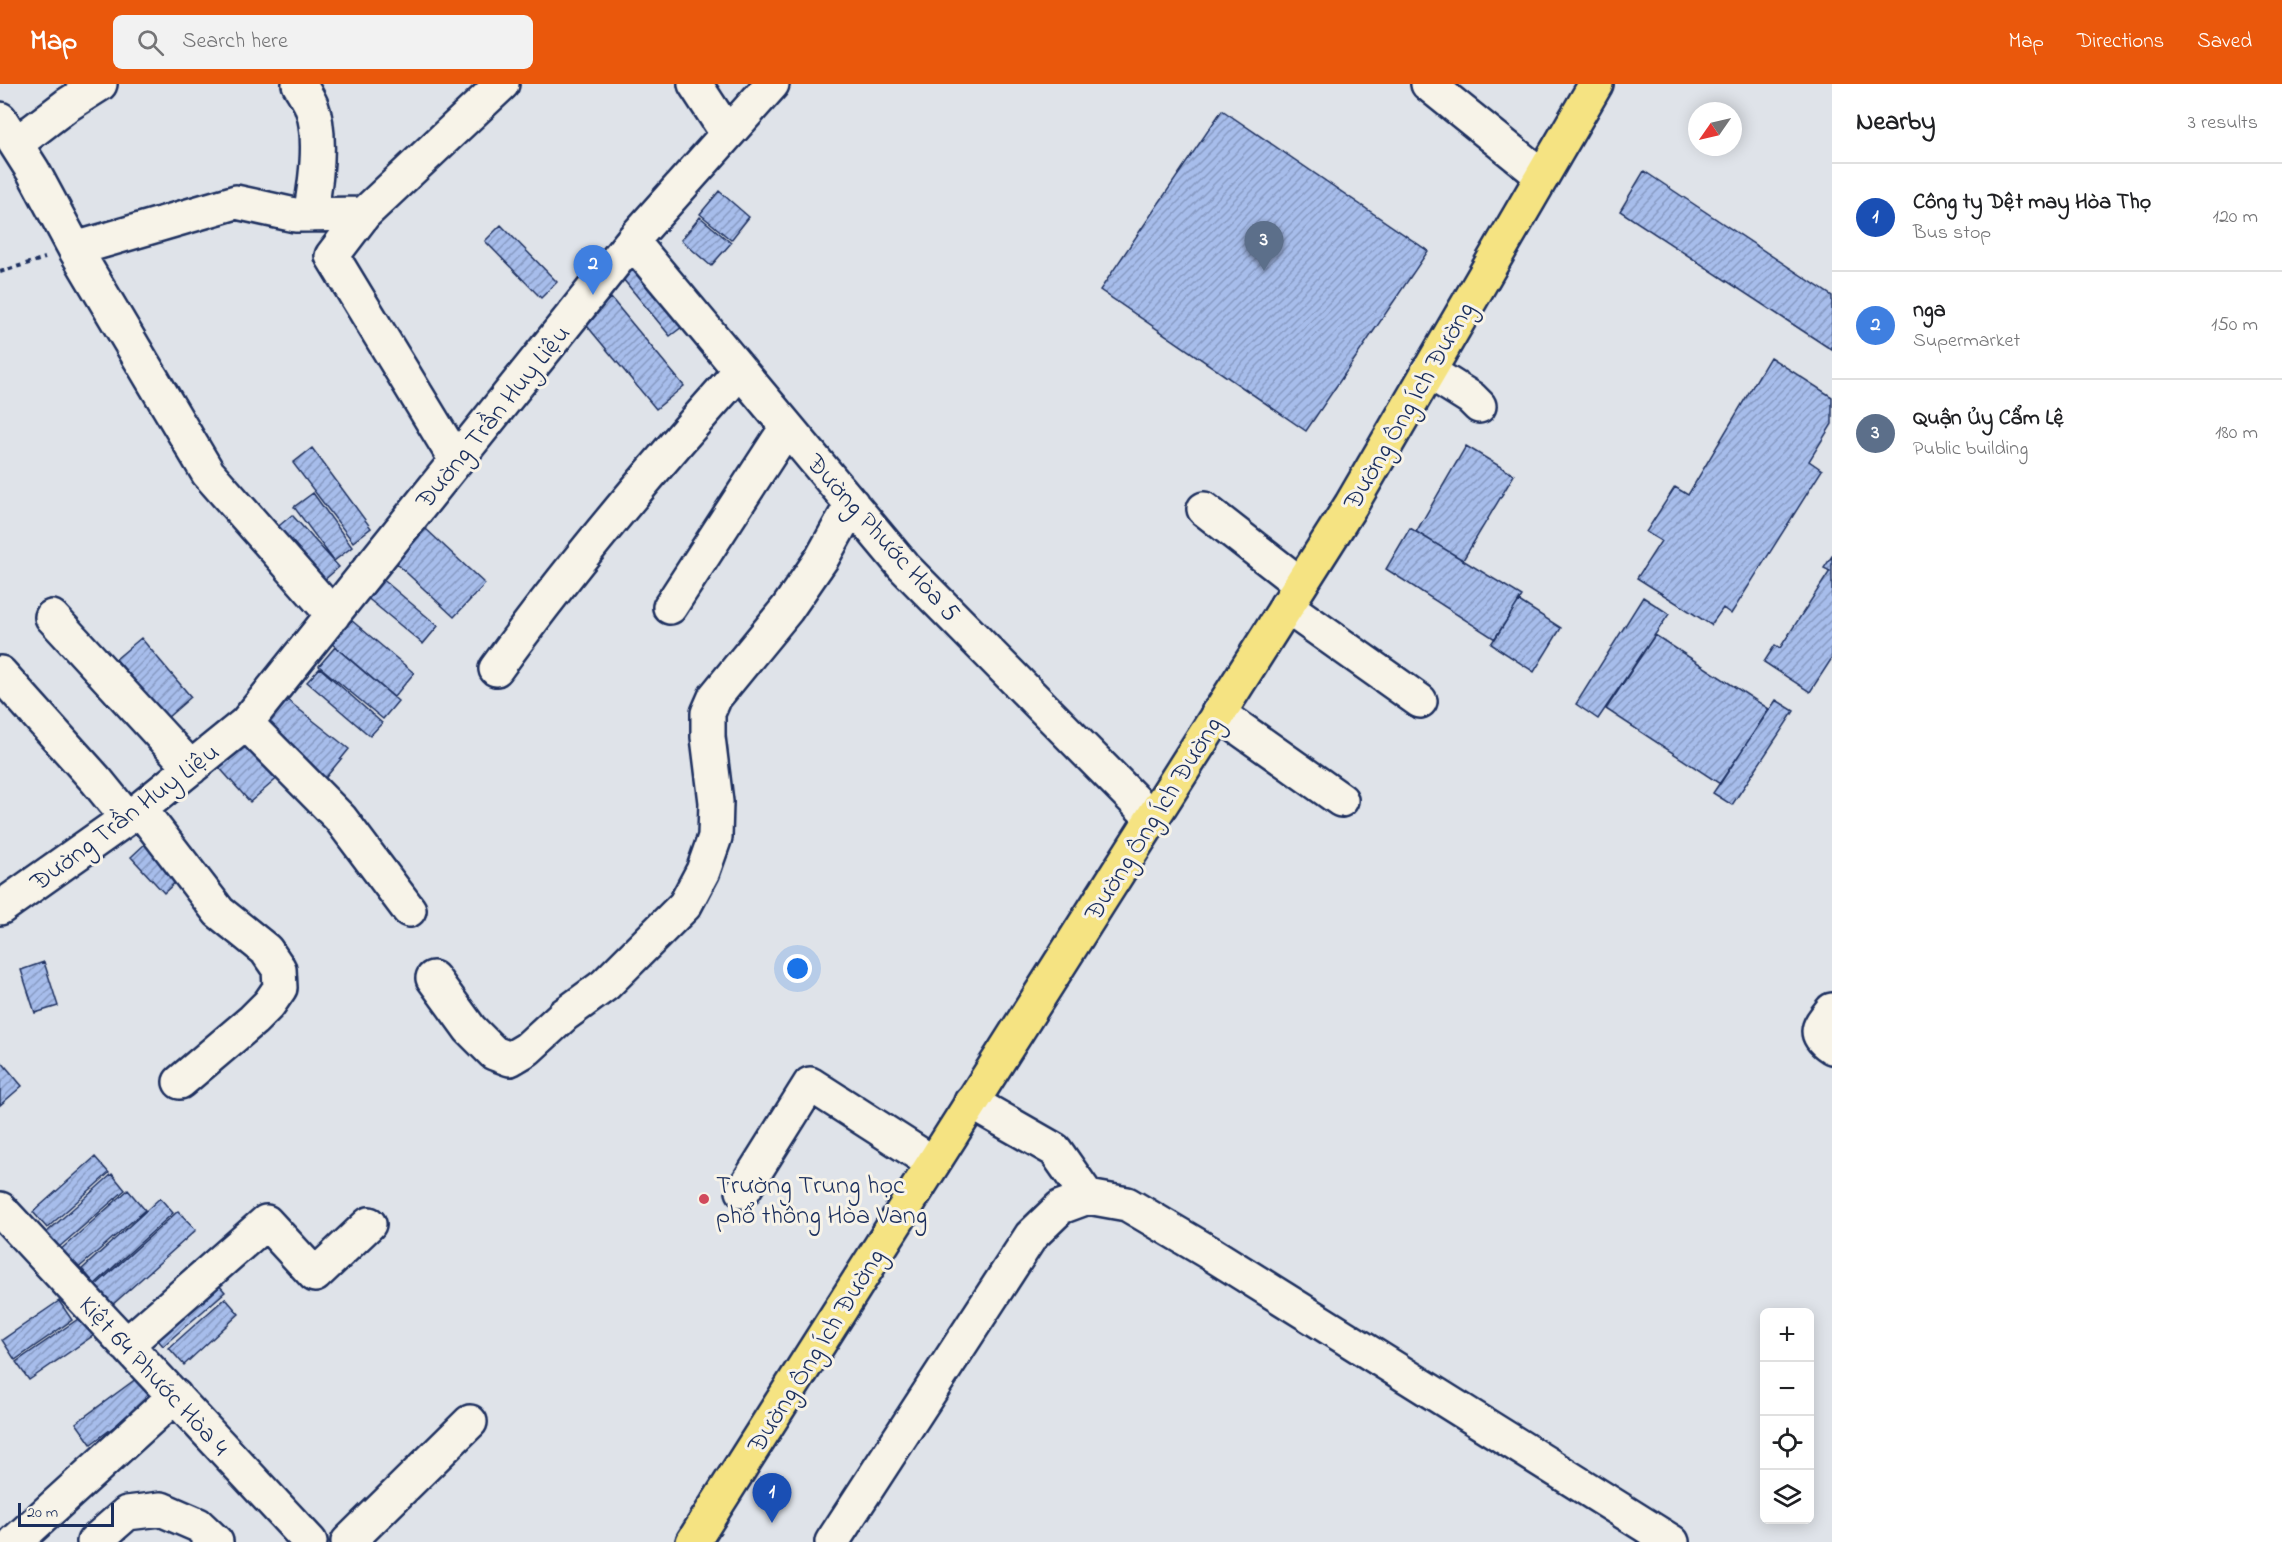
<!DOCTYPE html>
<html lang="en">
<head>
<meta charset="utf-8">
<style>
  :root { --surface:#fff; --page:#f2f2f2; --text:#202124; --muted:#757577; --line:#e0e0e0; --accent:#ea580c }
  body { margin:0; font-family:"Indie Flower",sans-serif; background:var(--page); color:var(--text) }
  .controls { position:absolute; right:18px; bottom:18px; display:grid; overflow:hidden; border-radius:9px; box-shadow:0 3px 15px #0003 }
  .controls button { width:54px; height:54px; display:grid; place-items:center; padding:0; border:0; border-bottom:2px solid var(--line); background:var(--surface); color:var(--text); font:30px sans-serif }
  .compass { position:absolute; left:1688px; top:18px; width:54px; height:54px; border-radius:50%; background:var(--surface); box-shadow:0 3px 15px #0003; rotate:236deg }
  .scale { position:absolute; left:18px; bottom:15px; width:96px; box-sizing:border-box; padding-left:6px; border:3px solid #1b2f5e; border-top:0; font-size:16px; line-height:21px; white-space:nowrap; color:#1b2f5e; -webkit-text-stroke:4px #f7f3e8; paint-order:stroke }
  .you { position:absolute; left:798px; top:885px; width:21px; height:21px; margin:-15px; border:4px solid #fff; border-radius:50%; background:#1a73e8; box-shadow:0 0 0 9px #1a73e833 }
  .badge { display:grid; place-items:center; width:39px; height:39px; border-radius:50%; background:var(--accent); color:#fff; font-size:20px; font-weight:700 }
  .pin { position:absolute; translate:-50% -50px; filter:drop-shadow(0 2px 3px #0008) }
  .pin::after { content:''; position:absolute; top:32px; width:21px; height:18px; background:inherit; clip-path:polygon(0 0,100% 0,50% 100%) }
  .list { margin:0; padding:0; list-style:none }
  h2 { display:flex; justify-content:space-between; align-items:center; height:78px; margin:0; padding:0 24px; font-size:26px }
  h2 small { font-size:20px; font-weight:400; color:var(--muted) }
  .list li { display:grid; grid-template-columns:39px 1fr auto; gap:18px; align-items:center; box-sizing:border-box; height:108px; padding:0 24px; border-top:2px solid var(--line) }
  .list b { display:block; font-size:22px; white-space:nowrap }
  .list p { margin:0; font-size:20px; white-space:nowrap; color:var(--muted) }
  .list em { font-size:20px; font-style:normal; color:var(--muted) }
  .icon { flex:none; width:33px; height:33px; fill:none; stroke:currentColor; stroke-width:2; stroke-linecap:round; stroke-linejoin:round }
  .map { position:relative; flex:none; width:1832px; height:1458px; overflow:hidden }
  header { display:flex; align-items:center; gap:36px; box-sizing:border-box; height:84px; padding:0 30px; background:var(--accent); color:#fff }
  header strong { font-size:28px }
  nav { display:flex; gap:33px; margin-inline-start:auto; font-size:21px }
  .search { width:420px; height:54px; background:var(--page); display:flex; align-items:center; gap:15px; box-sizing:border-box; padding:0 21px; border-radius:9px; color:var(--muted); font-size:22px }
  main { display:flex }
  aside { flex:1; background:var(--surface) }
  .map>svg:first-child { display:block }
  .building { fill:url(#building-hatch); stroke:#1b2f5e; stroke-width:1.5 }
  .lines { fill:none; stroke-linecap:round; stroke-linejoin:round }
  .minor-casing { stroke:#1b2f5e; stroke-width:38 }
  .major-casing { stroke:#1b2f5e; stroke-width:38 }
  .path { stroke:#1b2f5e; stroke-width:4; stroke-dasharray:4.5 4.5; stroke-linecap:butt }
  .minor { stroke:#f7f3e8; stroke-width:33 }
  .major { stroke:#f5e382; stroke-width:33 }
  .poi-dot { fill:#d1495b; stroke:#f7f3e8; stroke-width:2 }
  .labels { text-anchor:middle; stroke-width:6; stroke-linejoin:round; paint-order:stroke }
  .street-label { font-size:26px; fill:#1b2f5e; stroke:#f7f3e8 }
  .poi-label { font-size:26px; fill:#1b2f5e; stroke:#f7f3e8; text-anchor:start }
</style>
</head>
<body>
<header>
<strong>Map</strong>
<div class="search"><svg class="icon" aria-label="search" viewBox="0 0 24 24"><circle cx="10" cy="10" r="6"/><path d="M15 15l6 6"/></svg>Search here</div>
<nav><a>Map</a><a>Directions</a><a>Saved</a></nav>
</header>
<main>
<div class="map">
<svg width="1832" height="1458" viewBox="0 0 1832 1458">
  <defs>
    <pattern id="building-hatch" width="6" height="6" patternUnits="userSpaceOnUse" patternTransform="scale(1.5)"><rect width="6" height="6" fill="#a7bdeb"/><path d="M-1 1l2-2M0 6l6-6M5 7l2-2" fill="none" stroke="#879ac2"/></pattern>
  </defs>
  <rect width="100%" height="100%" fill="#dfe3e9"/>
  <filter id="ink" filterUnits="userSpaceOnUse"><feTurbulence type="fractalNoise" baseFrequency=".0167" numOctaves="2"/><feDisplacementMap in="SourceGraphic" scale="12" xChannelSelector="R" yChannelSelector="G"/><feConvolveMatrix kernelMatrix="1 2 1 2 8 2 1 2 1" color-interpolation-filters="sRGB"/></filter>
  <g filter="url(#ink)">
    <path class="building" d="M 1222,26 L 1428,167 L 1306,347 L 1100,206 Z
      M 1644,87 L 1832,212 L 1832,266 L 1620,127 Z
      M 719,107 L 749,133 L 731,156 L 700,130 Z
      M 700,133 L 731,159 L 711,182 L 681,156 Z
      M 501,141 L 557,198 L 541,214 L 485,157 Z
      M 639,171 L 691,236 L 670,252 L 618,189 Z
      M 611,214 L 684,302 L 656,325 L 583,237 Z
      M 1770,273 L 1832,313 L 1832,340 L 1809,377 L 1822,386 L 1731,530 L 1723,524 L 1711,541 L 1637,494 L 1661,457 L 1646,448 L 1675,403 L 1688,411 Z
      M 1466,362 L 1514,391 L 1463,476 L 1416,448 Z
      M 312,364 L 371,444 L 353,458 L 293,379 Z
      M 313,409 L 352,463 L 334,477 L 294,423 Z
      M 292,431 L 339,483 L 321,499 L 274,446 Z
      M 1410,444 L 1522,512 L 1495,555 L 1386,485 Z
      M 426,445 L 485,500 L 454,533 L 395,478 Z
      M 1832,472 L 1832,574 L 1810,608 L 1764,578 L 1775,561 L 1780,564 L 1830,487 L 1824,484 Z
      M 380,493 L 438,542 L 423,560 L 365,512 Z
      M 1643,513 L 1669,530 L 1598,635 L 1576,620 Z
      M 1519,517 L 1561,544 L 1534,588 L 1491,560 Z
      M 351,536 L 414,589 L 394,613 L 331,559 Z
      M 1655,551 L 1769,625 L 1720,700 L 1606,625 Z
      M 141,554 L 191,613 L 167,634 L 116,575 Z
      M 335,563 L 398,617 L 383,635 L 319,582 Z
      M 320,584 L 382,639 L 370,652 L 307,598 Z
      M 286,615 L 349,665 L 323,697 L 260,648 Z
      M 1776,616 L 1794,627 L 1732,721 L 1713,709 Z
      M 248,653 L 281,691 L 250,718 L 217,681 Z
      M 146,759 L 179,795 L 164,809 L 131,773 Z
      M 44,878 L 58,922 L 35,929 L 21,886 Z
      M 0,976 L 22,1002 L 0,1021 Z
      M 95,1073 L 109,1089 L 47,1144 L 33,1128 Z
      M 112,1090 L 125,1106 L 51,1170 L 38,1156 Z
      M 128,1106 L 145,1126 L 75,1187 L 58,1168 Z
      M 160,1114 L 173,1129 L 95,1200 L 82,1185 Z
      M 178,1127 L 196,1146 L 111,1222 L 94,1203 Z
      M 211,1192 L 225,1208 L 163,1262 L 149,1245 Z
      M 225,1214 L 239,1230 L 184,1281 L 169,1264 Z
      M 59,1217 L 72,1236 L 15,1276 L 2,1256 Z
      M 81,1233 L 94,1251 L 29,1296 L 16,1278 Z
      M 140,1292 L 155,1312 L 91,1360 L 76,1339 Z"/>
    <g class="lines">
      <defs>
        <path id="minor" d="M 299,0 C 303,7 308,14 311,21 C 323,51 316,99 310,131
          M 695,0 L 727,49
          M 1428,0 L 1542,92
          M 0,35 L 33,87 L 75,165 L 208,389 L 333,531
          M 16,60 L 67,21 L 100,0
          M 632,157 L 904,483 L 1152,734
          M 75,165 L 236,118 L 295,131 L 364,130
          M 1428,287 L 1471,314 L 1479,322
          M 456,376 L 332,172 L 364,130 L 502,0
          M 1204,425 L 1300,500
          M 1286,522 L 1420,617
          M 670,523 L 787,343
          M 52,533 L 191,684
          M 496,585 C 570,482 655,382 740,287
          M 0,589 L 97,697 L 127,734
          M 1218,629 L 1341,716
          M 246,639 L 340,734 L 409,826
          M 140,725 L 219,828 L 266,866 L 279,885 L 280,904 L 269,920 L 253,936 L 180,998
          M 0,824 L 140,725 L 246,639 L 632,157 L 772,0
          M 433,894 L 470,945 L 494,969 L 510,975 L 527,965 L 564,931 L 605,901 L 685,821 L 703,787 L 715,753 L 716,718 L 708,653 L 708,629 L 715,613 L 787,525 L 822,474 L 852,420
          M 1832,926 C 1819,943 1811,949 1832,963
          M 971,1018 L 1055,1066 L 1088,1113
          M 743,1107 L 810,1000 L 933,1079
          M 0,1125 L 310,1458
          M 126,1261 L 266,1138 L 315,1191 L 369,1140
          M 15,1458 L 175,1312
          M 94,1458 L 127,1429 L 161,1425 L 198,1441 L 216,1458
          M 348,1458 L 470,1338
          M 832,1458 L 1031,1152 L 1061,1123 L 1088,1113 L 1127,1120 L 1210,1169 L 1672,1458"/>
        <path id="major" d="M 693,1458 L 1351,421 L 1596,0"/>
      </defs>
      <use href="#minor" class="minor-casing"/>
      <use href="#major" class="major-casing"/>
      <path class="path" d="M 0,188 L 45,174"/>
      <use href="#minor" class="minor"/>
      <use href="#major" class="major"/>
    </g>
  </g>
  <circle class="poi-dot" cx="704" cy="1115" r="6"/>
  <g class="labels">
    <g class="street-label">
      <text transform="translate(1408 321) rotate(-60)" y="9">Đường Ông Ích Đường</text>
      <text transform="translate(492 332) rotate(-51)" y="9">Đường Trần Huy Liệu</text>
      <text transform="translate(884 453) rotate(48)" y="9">Đường Phước Hòa 5</text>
      <text transform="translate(124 732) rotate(-37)" y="9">Đường Trần Huy Liệu</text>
      <text transform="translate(1152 734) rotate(-58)" y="9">Đường Ông Ích Đường</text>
      <text transform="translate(815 1266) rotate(-58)" y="9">Đường Ông Ích Đường</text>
      <text transform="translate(155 1291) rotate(47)" y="9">Kiệt 64 Phước Hòa 4</text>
    </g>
    <g class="poi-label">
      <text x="716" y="1109">Trường Trung học<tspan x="716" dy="30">phổ thông Hòa Vang</tspan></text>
    </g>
  </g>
</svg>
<div class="controls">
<button>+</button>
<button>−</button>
<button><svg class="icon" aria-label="locate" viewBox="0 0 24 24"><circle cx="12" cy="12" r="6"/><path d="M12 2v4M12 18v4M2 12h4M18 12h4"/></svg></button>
<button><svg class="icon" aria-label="layers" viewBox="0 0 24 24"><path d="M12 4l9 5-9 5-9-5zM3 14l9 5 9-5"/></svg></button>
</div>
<svg class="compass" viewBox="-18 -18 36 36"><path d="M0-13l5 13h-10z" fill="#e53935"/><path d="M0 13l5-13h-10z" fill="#757577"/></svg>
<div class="scale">20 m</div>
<div class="you"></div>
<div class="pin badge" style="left:772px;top:1439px;background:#1a4fb4">1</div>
<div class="pin badge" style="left:593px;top:211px;background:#3f7fe0">2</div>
<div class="pin badge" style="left:1264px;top:187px;background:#5c6f8a">3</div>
</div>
<aside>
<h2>Nearby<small>3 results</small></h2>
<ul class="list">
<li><span class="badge" style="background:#1a4fb4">1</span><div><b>Công ty Dệt may Hòa Thọ</b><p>Bus stop</p></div><em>120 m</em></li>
<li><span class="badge" style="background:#3f7fe0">2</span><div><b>nga</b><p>Supermarket</p></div><em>150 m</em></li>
<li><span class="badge" style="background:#5c6f8a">3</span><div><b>Quận Ủy Cẩm Lệ</b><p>Public building</p></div><em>180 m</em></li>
</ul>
</aside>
</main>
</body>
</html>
